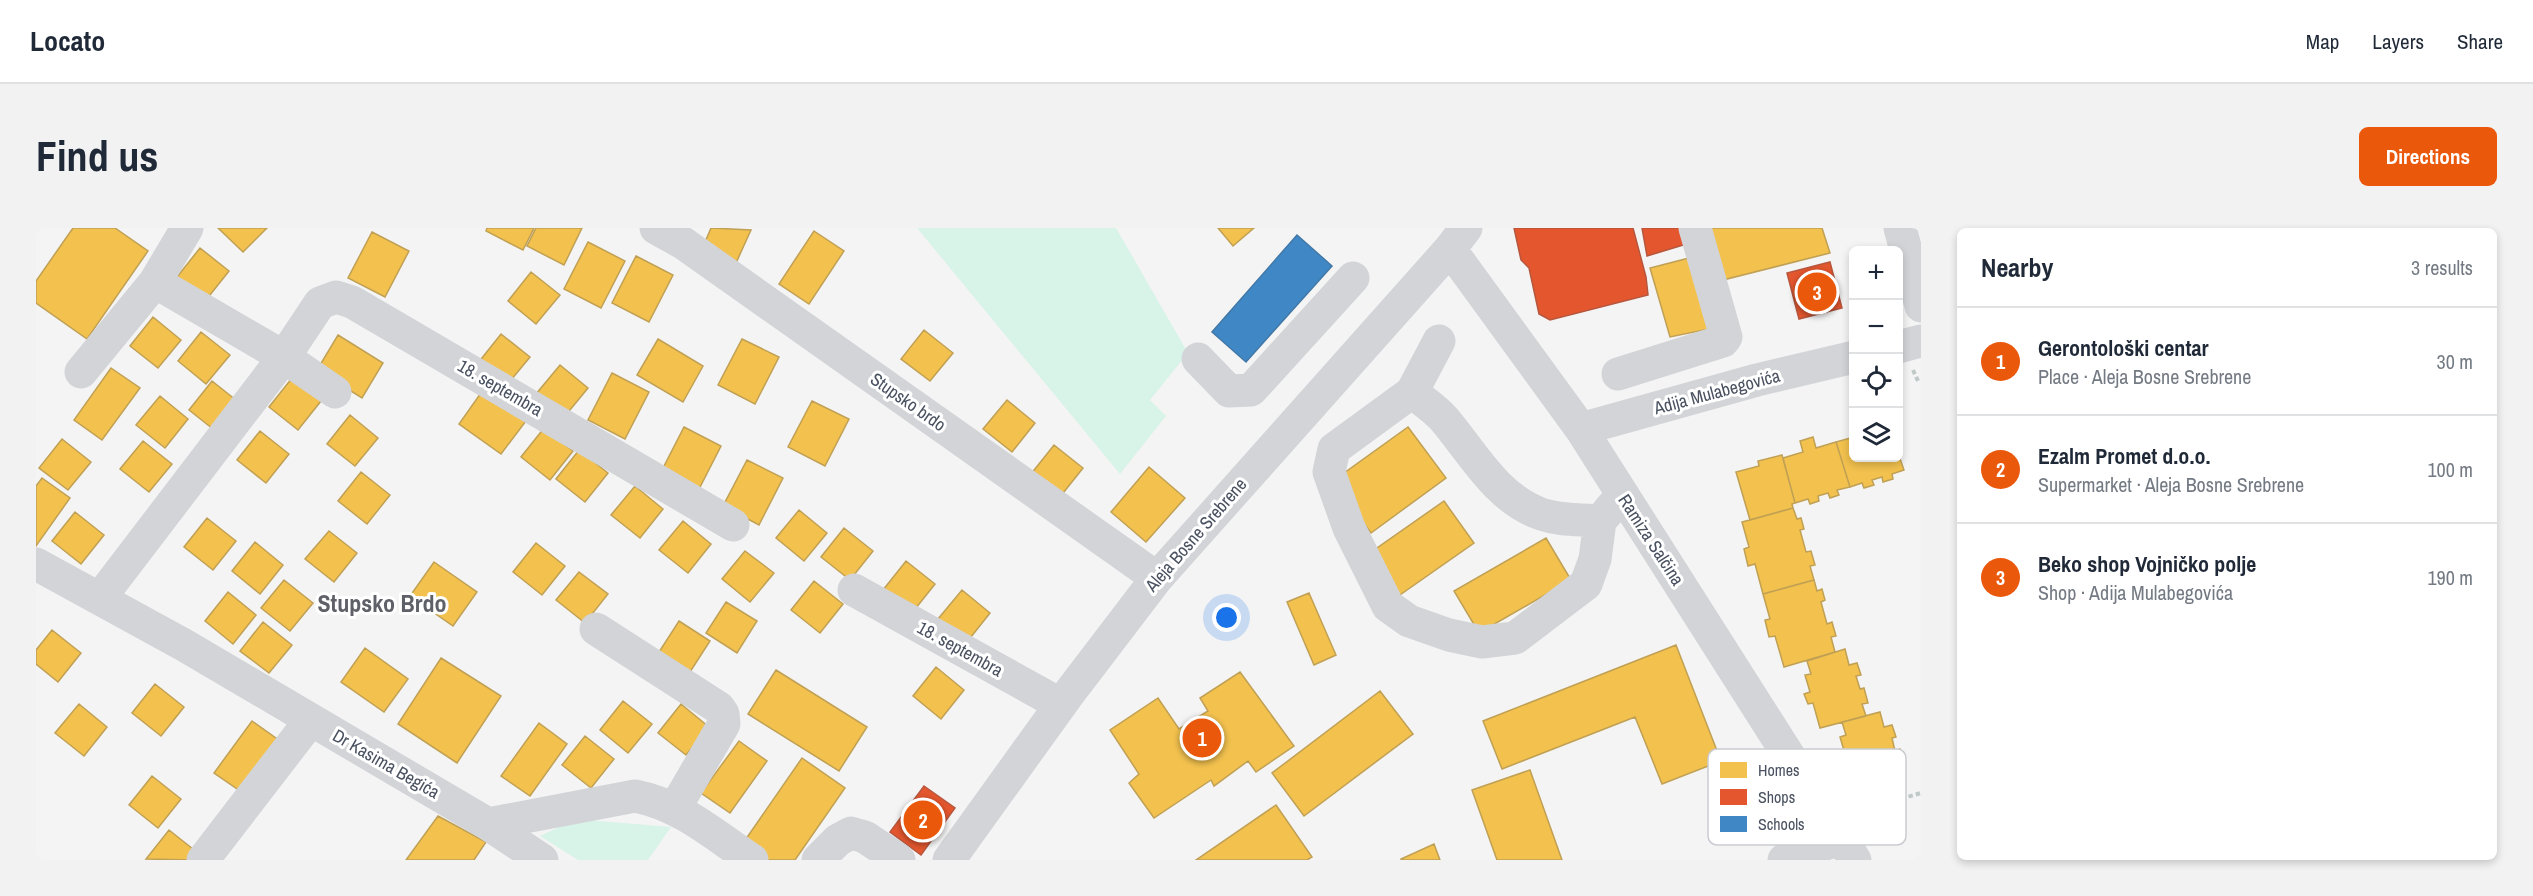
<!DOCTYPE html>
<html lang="en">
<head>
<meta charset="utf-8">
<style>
  :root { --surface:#fff; --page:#f2f2f3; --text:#1f2937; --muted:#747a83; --line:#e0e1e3; --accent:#ea580c }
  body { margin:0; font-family:"Archivo Narrow",sans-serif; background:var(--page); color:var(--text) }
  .controls { position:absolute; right:18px; top:18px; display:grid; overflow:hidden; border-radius:9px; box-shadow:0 3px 9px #0003 }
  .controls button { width:54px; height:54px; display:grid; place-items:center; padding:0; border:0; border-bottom:2px solid var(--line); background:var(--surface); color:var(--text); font:30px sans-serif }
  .you { position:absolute; left:1191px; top:390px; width:21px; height:21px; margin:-15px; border:4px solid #fff; border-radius:50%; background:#1a73e8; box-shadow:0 0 0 9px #1a73e833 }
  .badge { display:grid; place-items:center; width:39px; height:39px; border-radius:50%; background:var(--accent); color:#fff; font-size:20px; font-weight:700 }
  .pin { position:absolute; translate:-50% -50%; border:3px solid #fff; box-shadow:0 2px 6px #0006 }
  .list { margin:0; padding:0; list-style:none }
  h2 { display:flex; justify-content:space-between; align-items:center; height:78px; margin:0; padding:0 24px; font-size:26px }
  h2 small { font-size:20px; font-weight:400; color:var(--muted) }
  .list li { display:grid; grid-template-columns:39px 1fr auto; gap:18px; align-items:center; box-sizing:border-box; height:108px; padding:0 24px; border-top:2px solid var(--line) }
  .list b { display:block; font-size:22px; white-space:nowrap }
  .list p { margin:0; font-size:20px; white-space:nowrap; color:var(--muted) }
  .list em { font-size:20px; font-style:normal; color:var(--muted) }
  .icon { flex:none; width:33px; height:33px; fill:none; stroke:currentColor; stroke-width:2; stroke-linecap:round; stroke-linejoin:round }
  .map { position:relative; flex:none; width:1885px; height:632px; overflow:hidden; border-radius:9px }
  header { display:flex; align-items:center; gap:36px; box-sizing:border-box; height:84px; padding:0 30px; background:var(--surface); border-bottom:2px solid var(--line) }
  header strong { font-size:28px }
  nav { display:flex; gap:33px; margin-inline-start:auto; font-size:21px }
  .intro { display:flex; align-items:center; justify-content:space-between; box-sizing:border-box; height:144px; padding:0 36px }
  h1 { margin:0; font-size:42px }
  .button { padding:15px 27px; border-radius:9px; background:var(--accent); color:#fff; font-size:21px; font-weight:700 }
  main { display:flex; gap:36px; padding:0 36px }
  aside { flex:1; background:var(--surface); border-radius:9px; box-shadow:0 3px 9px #0003 }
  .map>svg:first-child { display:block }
  .green { fill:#d8f3e8 }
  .homes { fill:#f2c14e; stroke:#c0a054; stroke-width:1.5 }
  .shops { fill:#e4572e; stroke:#b6563d; stroke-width:1.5 }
  .schools { fill:#3f88c5; stroke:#4278a7; stroke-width:1.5 }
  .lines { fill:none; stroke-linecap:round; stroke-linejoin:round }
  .path { stroke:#bec9c8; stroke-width:4; stroke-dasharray:4.5 3; stroke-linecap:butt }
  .minor { stroke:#d2d4d7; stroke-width:33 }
  .labels { text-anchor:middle; stroke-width:6; stroke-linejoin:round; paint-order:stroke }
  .street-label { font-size:18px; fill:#4a5261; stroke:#fff }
  .district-label { font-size:24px; font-weight:bold; fill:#5f6168; stroke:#fff }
  .key { fill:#fff; stroke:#c9cbd0; stroke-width:1.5 }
  .key-label { font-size:16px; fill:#4a5261 }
</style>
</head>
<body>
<header>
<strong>Locato</strong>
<nav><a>Map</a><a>Layers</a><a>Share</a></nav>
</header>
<div class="intro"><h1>Find us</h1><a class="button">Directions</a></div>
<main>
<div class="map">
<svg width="1885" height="632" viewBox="0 0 1885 632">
  <rect width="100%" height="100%" fill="#f4f4f4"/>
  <path class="green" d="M 881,0 L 1080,0 L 1152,125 L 1114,172 L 1130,188 L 1084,246 Z
    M 540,591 L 635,599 L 612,632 L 542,632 L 504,608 Z"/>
  <path class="homes" d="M 37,0 L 79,0 L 112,23 L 51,111 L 0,75 L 0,53 Z
    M 182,0 L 231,0 L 207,24 Z
    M 451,0 L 498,0 L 487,22 L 450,3 Z
    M 500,0 L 546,0 L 528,37 L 491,18 Z
    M 675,0 L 715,2 L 700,35 L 666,21 Z
    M 1182,0 L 1218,0 L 1197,18 Z
    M 1672,0 L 1786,0 L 1794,25 L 1687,52 Z
    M 778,3 L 808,23 L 773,76 L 743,56 Z
    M 336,4 L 373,23 L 349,69 L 312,50 Z
    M 552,14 L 589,33 L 565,80 L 528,61 Z
    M 164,20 L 193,43 L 170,72 L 141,49 Z
    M 600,28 L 637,47 L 613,94 L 576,75 Z
    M 1657,29 L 1678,100 L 1634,109 L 1614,40 Z
    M 495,44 L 524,67 L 500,96 L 472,73 Z
    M 117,89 L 145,112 L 122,140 L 94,118 Z
    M 888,102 L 917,125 L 894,153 L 865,131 Z
    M 165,104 L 194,127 L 170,156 L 142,133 Z
    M 465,106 L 494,129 L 470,158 L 442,135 Z
    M 302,107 L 347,135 L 326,170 L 281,142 Z
    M 622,111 L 667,138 L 647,174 L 601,147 Z
    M 706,111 L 743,129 L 719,176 L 682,157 Z
    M 524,137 L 552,160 L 529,188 L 500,166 Z
    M 75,140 L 104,160 L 66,212 L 38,192 Z
    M 576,145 L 613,164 L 589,211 L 552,192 Z
    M 256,150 L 285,173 L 262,202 L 233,179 Z
    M 176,153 L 205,176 L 182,205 L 153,182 Z
    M 447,162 L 490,193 L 465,226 L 423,196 Z
    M 124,168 L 152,191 L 129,220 L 100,197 Z
    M 971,172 L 999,195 L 976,224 L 947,201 Z
    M 776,173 L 813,191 L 789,238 L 752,219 Z
    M 314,187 L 342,210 L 319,238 L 291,216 Z
    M 648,199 L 685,218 L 661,265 L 624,246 Z
    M 1372,199 L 1410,250 L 1335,305 L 1297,253 Z
    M 508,200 L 537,223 L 514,252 L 485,229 Z
    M 224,203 L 253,226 L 230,255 L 201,232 Z
    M 1777,209 L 1780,220 L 1800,214 L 1814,259 L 1801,262 L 1803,267 L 1794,270 L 1792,265 L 1782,268 L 1783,273 L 1774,276 L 1772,271 L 1759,275 L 1747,230 L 1767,224 L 1764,213 Z
    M 1818,209 L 1818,230 L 1862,230 L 1862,225 L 1868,242 L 1856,246 L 1857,251 L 1847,254 L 1846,249 L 1836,252 L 1838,257 L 1828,260 L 1826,255 L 1814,259 L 1800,214 Z
    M 26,211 L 55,234 L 32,262 L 3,240 Z
    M 107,213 L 136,236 L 113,264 L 84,241 Z
    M 1018,217 L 1047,240 L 1024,269 L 995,246 Z
    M 543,222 L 572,245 L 549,274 L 520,251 Z
    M 1746,227 L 1759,275 L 1756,276 L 1757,280 L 1714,292 L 1700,244 L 1723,238 L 1722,233 Z
    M 711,232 L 747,250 L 723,297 L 687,278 Z
    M 1113,239 L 1149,270 L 1110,314 L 1075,284 Z
    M 325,244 L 354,267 L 331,296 L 302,273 Z
    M 6,250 L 34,270 L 0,318 L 0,258 Z
    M 599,258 L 627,281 L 604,310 L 575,287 Z
    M 1408,273 L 1438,315 L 1361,369 L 1331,327 Z
    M 1757,280 L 1761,291 L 1765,290 L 1768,301 L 1764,302 L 1770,324 L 1775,323 L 1779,337 L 1774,338 L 1778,352 L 1727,366 L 1719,336 L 1712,338 L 1708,321 L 1713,319 L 1706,294 Z
    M 763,282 L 791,305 L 768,333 L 740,310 Z
    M 39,284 L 68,307 L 45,336 L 16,313 Z
    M 171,290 L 200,313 L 177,342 L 148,319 Z
    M 647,293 L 675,316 L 652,345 L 623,322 Z
    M 808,300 L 837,323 L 814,352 L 785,329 Z
    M 293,303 L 321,325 L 298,354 L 269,331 Z
    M 1510,310 L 1535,352 L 1443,405 L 1418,363 Z
    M 219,314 L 247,337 L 224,366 L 196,343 Z
    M 500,315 L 529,338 L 506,367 L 477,344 Z
    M 709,323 L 738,345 L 714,374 L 686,351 Z
    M 870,333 L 899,356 L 876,385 L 847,362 Z
    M 398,334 L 441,364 L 417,398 L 374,368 Z
    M 543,344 L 572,366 L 549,395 L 520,372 Z
    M 248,352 L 277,375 L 254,403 L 225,380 Z
    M 1778,352 L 1781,363 L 1786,361 L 1789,372 L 1785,374 L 1791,396 L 1796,394 L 1800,408 L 1795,409 L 1799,424 L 1748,439 L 1739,408 L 1733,409 L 1729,392 L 1734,391 L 1727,366 Z
    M 778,353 L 807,376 L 784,405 L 755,382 Z
    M 926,362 L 954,385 L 931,414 L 902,391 Z
    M 192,364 L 220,387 L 197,416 L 169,393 Z
    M 1273,365 L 1300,427 L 1278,437 L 1251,374 Z
    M 690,374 L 721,393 L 701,425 L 670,405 Z
    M 643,393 L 674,413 L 654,444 L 623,424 Z
    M 227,394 L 256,417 L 233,445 L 204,423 Z
    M 16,402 L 45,425 L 22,454 L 0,436 L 0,422 Z
    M 1640,417 L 1685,533 L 1626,556 L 1599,489 L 1466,541 L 1447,493 Z
    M 329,420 L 372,451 L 348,484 L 305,454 Z
    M 1809,421 L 1813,437 L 1821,435 L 1825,447 L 1820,448 L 1824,461 L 1828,460 L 1832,475 L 1826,476 L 1830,488 L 1784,500 L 1777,475 L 1772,476 L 1768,466 L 1774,464 L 1769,447 L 1775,446 L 1771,433 Z
    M 405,430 L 465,468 L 421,535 L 362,496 Z
    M 900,439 L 928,462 L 905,491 L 877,468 Z
    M 740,442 L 831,499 L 803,543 L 712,486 Z
    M 1204,444 L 1258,518 L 1220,544 L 1212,533 L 1178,558 L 1175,552 L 1118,590 L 1093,555 L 1103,546 L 1074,502 L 1122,470 L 1143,501 L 1172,483 L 1164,470 Z
    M 119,456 L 148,479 L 125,508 L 96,485 Z
    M 1344,463 L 1377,506 L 1268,588 L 1236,545 Z
    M 587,473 L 616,496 L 592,525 L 564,502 Z
    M 43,476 L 71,499 L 48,528 L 19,505 Z
    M 645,476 L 673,499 L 650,527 L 622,505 Z
    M 1844,484 L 1848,499 L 1856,497 L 1860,509 L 1856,510 L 1859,523 L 1864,521 L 1868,537 L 1861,538 L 1864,550 L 1820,562 L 1813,537 L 1807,538 L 1804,528 L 1809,526 L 1804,509 L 1810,507 L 1806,494 Z
    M 216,493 L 244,513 L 207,565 L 178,545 Z
    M 503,495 L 531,516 L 494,568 L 465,548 Z
    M 549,508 L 578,531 L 555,560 L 526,537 Z
    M 703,513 L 731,533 L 694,585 L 665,565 Z
    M 766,530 L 809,560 L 759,632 L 725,632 L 705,618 Z
    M 1494,542 L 1526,632 L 1461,632 L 1436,562 Z
    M 116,548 L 145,571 L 122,600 L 93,577 Z
    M 1240,577 L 1276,629 L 1271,632 L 1160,632 Z
    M 402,588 L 450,614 L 438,632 L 370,632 Z
    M 133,602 L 162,625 L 156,632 L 110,631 Z
    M 1398,616 L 1404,632 L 1365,632 L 1365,631 Z"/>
  <path class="shops" d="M 1478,0 L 1597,0 L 1610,49 L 1612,67 L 1514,92 L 1503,86 L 1493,40 L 1485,32 Z
    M 1606,0 L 1650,0 L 1654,15 L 1611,28 Z
    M 1794,34 L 1806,80 L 1763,91 L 1751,45 Z
    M 888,558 L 919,580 L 885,627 L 854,604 Z"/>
  <path class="schools" d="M 1261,7 L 1296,38 L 1210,134 L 1176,104 Z"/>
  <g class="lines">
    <path class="path" d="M 1877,142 L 1883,155
      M 1822,583 L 1885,565"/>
    <path class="minor" d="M 151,0 L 119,54 L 248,129 L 299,164
      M 620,0 L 647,15 L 1121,350
      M 1864,0 L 1885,78
      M 1414,21 L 1545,201 L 1819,632
      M 1862,119 L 1885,113
      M 1162,131 L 1193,163 L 1215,162 L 1317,50
      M 45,144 L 119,54
      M 1582,146 L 1687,113 L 1690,109 L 1659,0
      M 1376,164 L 1403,113
      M 1545,201 L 1721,152 L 1818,129
      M 1564,293 C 1543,291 1525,293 1505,286 C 1460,270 1437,225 1408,191 C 1398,180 1387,173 1376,164 L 1298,221 L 1293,244 L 1313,300 L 1352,378 L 1373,393 L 1413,407 L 1446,414 L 1479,410 L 1550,356 L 1559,331 L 1564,293 L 1586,267
      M 0,336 L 148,417 L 452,596 L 599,568 C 645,577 677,606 716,632
      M 818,362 L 1020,474 L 1031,468
      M 64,370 L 248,129 L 284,75 L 300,69 L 316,74 L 697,297
      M 560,401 L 683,480 L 687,486 L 688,496 L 639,580
      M 452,596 L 506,632
      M 167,632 L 274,493
      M 782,632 L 802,612 L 815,605 L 829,609 L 863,632
      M 913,632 L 1031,468 L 1121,350 L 1414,21 L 1430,0
      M 1748,632 L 1805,610"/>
  </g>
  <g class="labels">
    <g class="street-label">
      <text transform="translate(464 160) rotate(30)" y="6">18. septembra</text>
      <text transform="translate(1681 164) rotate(-15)" y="6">Adija Mulabegovića</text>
      <text transform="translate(872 174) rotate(35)" y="6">Stupsko brdo</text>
      <text transform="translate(1160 307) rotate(-49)" y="6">Aleja Bosne Srebrene</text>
      <text transform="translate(1615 312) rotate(57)" y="6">Ramiza Salčina</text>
      <text transform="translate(924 421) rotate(29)" y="6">18. septembra</text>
      <text transform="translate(350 536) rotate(30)" y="6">Dr Kasima Begića</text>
    </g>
    <g class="district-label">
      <text x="346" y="384">Stupsko Brdo</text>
    </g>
  </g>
  <rect x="1672" y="521" width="198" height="96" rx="9" class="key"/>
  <rect x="1684" y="534" width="27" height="16" fill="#f2c14e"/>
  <rect x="1684" y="561" width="27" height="16" fill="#e4572e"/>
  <rect x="1684" y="588" width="27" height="16" fill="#3f88c5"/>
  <g class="key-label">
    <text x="1722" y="548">Homes</text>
    <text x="1722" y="575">Shops</text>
    <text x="1722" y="602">Schools</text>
  </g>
</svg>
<div class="controls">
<button>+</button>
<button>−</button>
<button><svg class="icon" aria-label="locate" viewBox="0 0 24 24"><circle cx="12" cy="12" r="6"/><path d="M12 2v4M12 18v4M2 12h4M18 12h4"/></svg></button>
<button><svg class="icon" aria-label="layers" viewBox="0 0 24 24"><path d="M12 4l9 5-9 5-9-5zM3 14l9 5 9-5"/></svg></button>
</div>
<div class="you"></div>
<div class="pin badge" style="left:1166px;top:510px">1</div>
<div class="pin badge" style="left:887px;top:592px">2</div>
<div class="pin badge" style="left:1781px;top:64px">3</div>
</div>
<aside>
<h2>Nearby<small>3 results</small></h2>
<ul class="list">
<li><span class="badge">1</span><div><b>Gerontološki centar</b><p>Place · Aleja Bosne Srebrene</p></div><em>30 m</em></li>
<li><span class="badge">2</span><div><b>Ezalm Promet d.o.o.</b><p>Supermarket · Aleja Bosne Srebrene</p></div><em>100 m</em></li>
<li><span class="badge">3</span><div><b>Beko shop Vojničko polje</b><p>Shop · Adija Mulabegovića</p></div><em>190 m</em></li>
</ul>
</aside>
</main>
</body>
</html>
